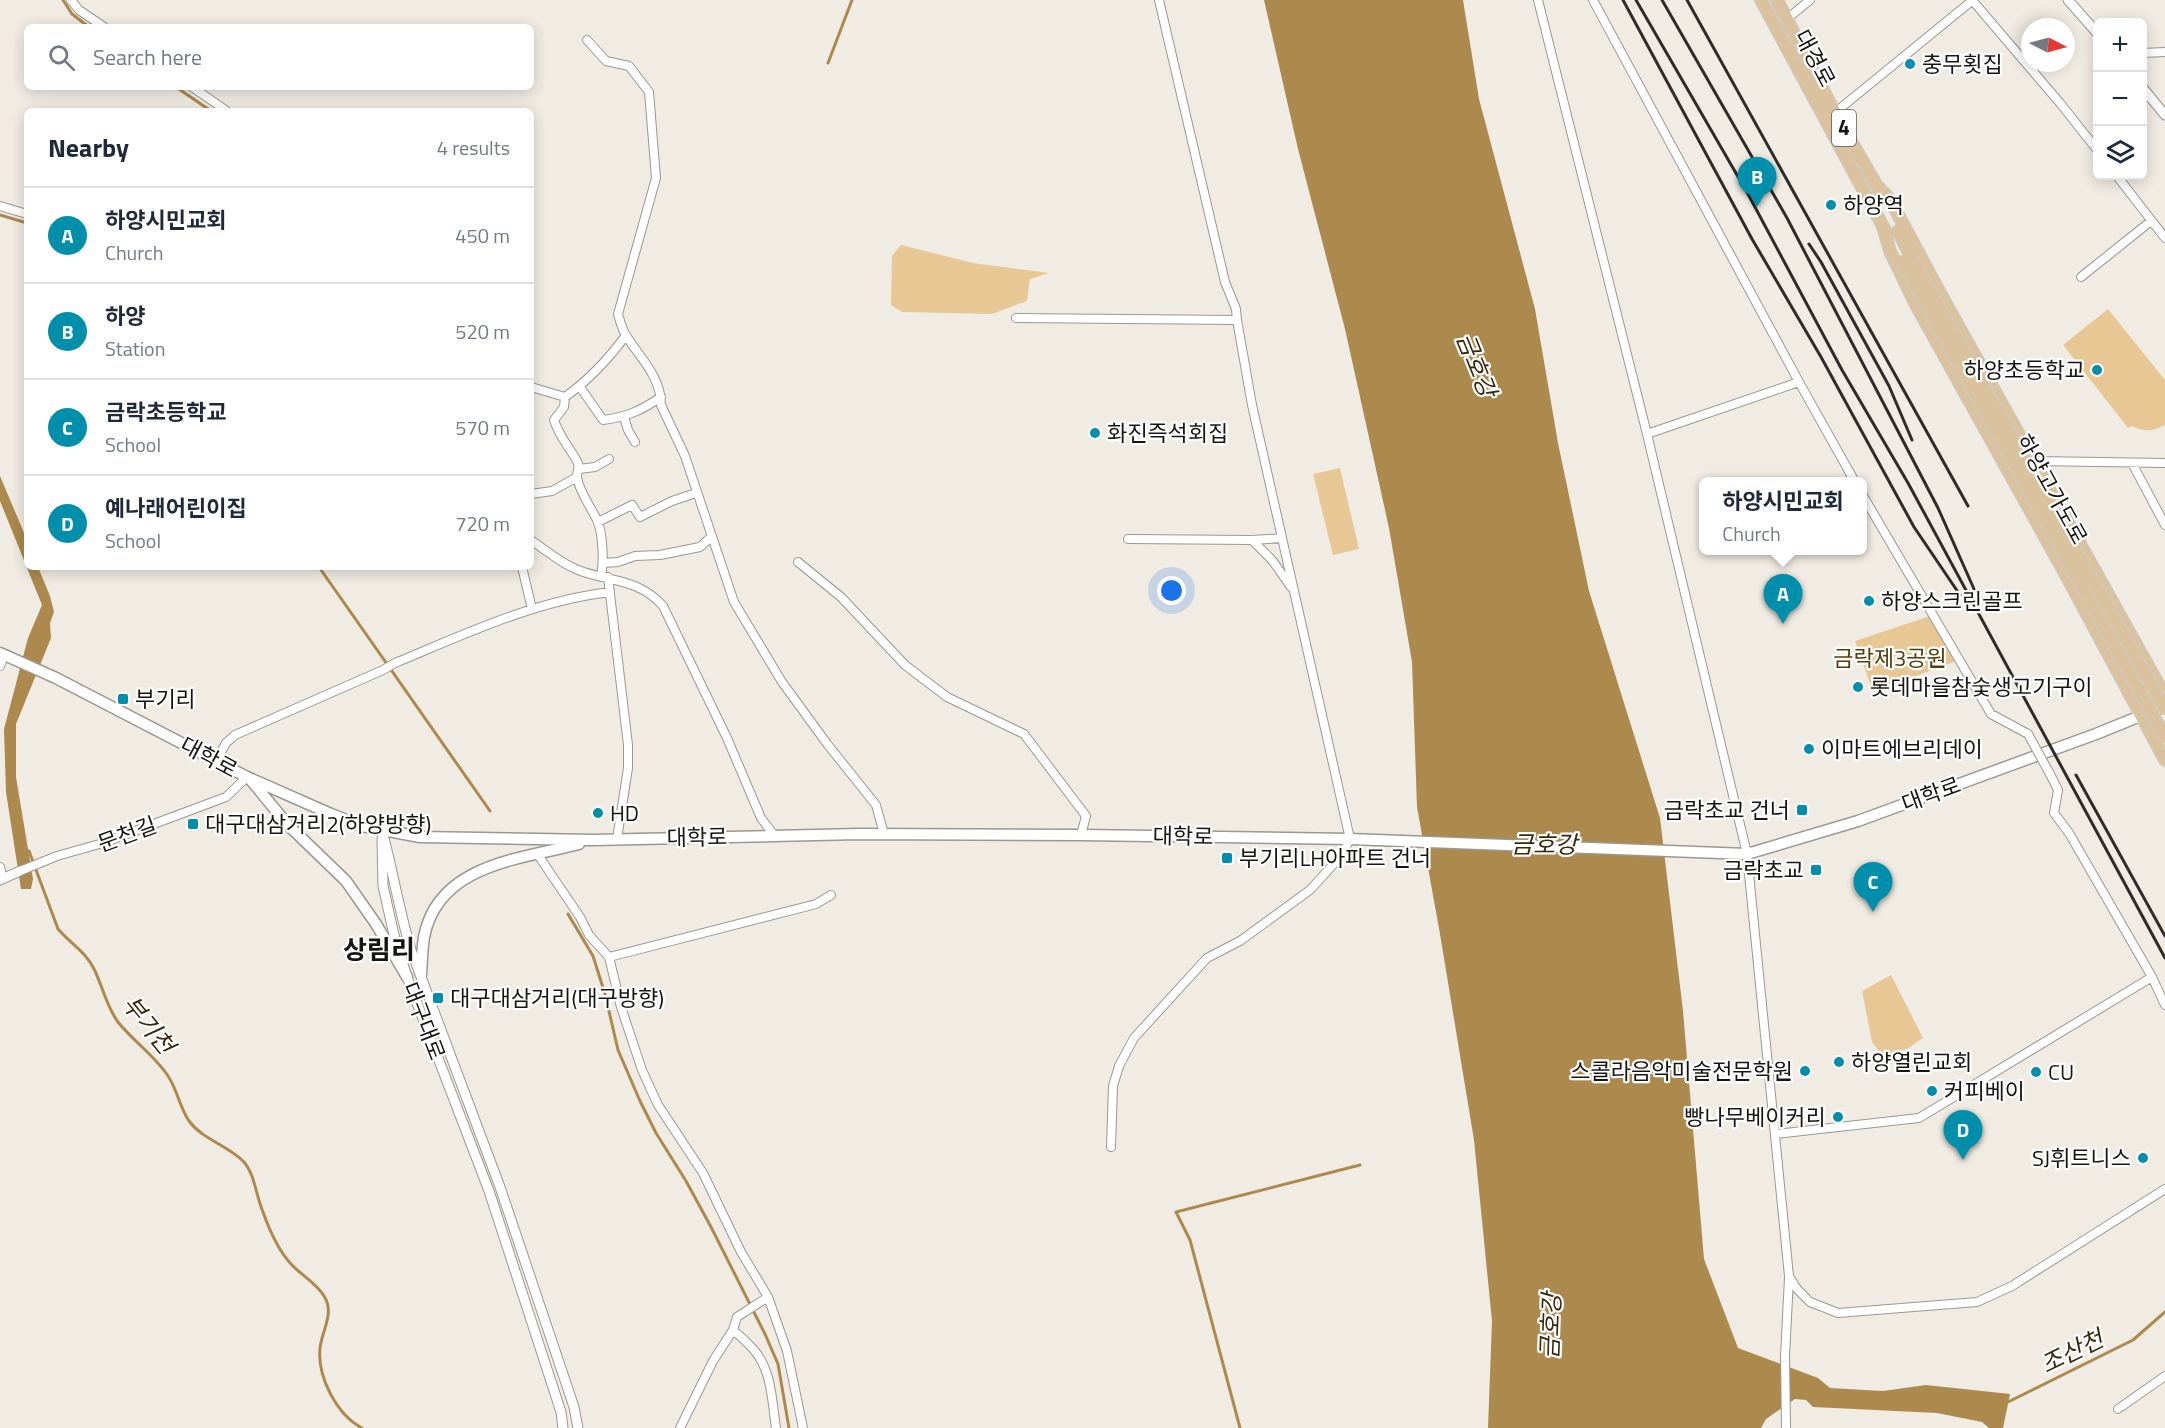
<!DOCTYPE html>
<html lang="en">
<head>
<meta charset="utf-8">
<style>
  :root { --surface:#fff; --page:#f2f2f3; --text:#1f2937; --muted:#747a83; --line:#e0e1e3; --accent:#008fab }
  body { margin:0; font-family:"Titillium Web","Noto Sans KR",sans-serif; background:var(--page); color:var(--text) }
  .controls { position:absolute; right:18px; top:18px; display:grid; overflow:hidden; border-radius:9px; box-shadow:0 3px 15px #0003 }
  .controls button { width:54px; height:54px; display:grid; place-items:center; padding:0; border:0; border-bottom:2px solid var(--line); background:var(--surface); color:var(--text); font:30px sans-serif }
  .compass { position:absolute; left:2021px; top:18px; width:54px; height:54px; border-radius:50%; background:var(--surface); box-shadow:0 3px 15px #0003; rotate:96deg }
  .you { position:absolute; left:1172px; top:591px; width:21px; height:21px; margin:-15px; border:4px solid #fff; border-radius:50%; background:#1a73e8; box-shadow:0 0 0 9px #1a73e833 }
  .badge { display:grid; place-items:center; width:39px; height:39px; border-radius:50%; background:var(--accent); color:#fff; font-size:20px; font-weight:700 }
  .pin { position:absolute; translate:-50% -50px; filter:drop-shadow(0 2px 3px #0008) }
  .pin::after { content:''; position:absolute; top:32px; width:21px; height:18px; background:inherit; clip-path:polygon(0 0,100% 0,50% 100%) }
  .popup { position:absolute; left:1699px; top:477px; width:168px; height:78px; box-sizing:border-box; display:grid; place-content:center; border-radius:9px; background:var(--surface); filter:drop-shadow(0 2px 4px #0005); font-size:20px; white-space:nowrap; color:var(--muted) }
  .popup b { font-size:22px; color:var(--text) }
  .popup::after { content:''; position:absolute; left:50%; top:100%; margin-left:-12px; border:12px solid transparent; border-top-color:var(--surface) }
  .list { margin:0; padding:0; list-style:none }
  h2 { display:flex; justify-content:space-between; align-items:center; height:78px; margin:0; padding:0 24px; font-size:26px }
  h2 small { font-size:20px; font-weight:400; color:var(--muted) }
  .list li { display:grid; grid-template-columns:39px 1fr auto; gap:18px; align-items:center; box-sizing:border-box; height:96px; padding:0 24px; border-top:2px solid var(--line) }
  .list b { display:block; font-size:22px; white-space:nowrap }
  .list p { margin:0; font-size:20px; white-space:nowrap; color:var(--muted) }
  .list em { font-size:20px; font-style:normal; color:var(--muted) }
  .icon { flex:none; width:33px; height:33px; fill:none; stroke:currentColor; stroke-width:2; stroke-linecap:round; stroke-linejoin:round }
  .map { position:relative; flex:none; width:2165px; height:1428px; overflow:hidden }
  .search { position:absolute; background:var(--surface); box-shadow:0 3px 15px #0003; left:24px; top:24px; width:510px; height:66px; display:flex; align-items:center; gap:15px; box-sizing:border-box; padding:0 21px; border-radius:9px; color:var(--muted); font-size:22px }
  .panel { position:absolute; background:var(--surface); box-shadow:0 3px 15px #0003; left:24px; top:108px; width:510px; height:462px; border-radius:9px }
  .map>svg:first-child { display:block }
  .green { fill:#e7c895 }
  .water { fill:#ac894c }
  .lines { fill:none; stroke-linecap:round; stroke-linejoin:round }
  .stream { stroke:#ac894c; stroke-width:3 }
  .minor-casing { stroke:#9c9790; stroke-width:10 }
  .tertiary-casing { stroke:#9c9790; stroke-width:11 }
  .secondary-casing { stroke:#9c9790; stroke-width:13 }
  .primary-casing { stroke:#cccccb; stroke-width:14 }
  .minor { stroke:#fff; stroke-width:8 }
  .tertiary { stroke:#fff; stroke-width:9 }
  .secondary { stroke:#fff; stroke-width:10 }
  .primary { stroke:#d9c29d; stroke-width:12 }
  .rail { stroke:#2e2c28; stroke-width:3 }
  .minor-bridge-casing { stroke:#9c9790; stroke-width:10; stroke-linecap:butt }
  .primary-bridge-casing { stroke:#cccccb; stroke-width:14; stroke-linecap:butt }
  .minor-bridge { stroke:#fff; stroke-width:8 }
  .primary-bridge { stroke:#d9c29d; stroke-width:12 }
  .poi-dot { fill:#008fab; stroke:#fff; stroke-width:2 }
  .labels { text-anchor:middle; stroke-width:4.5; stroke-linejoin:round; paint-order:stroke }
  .shield { fill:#fff; stroke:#5d5b59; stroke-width:1.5 }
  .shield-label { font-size:21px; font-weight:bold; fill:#171512 }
  .street-label { font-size:22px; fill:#171512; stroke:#fff }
  .poi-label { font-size:22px; fill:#171512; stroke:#fff; text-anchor:start }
  .park-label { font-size:22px; fill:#543b07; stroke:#fff }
  .water-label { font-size:24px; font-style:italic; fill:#37280c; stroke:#fff }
  .quarter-label { font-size:26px; font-weight:bold; fill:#171512; stroke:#fff }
</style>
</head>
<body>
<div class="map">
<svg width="2165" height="1428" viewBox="0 0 2165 1428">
  <rect width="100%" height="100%" fill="#f1ece3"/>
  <path class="green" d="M 901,245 L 973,263 L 1049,273 L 1030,279 L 1027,301 L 992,314 L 902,312 L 891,305 L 892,256 Z
    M 2108,309 L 2165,380 L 2165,425 C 2153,432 2144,432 2132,426 L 2128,428 L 2063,345 Z
    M 1340,468 L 1359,549 L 1333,555 L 1313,474 Z
    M 1933,615 L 1959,660 L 1873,692 L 1855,641 Z
    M 1891,975 L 1923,1038 L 1907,1049 L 1882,1055 L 1872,1042 L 1862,991 Z"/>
  <path class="water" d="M 1264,0 L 1463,0 L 1479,99 L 1535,309 L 1558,443 L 1589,591 L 1660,818 L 1683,1011 L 1704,1259 L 1738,1348 L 1818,1378 L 1830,1388 L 1883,1391 L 1926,1385 L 2010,1394 L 2003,1428 L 1989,1428 L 1982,1422 L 1937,1413 L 1813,1407 L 1806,1400 L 1795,1399 L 1766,1419 L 1761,1428 L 1488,1428 L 1492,1321 L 1474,1140 L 1440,934 L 1417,807 L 1412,662 L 1389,528 L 1345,329 L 1298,149 Z
    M 0,476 L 27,540 L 27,567 L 38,567 L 50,596 L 54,612 L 50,623 L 51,638 L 16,724 L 16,777 L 33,879 L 31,889 L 21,889 L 6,792 L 4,729 L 28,638 L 42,605 L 0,501 Z"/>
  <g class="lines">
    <path class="stream" d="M 63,0 L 72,14 L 89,27
      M 828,63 L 852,0
      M 176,87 L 211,111
      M 0,215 L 27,223
      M 319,567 L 490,811
      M 29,851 L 58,929 C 70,943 86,952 94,969 C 103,987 106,1006 118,1022 C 133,1041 155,1056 168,1076 C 177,1089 180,1108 189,1121 C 203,1140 228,1145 244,1162 C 255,1175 256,1196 263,1212 C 269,1229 279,1251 291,1264 C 301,1275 316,1283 324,1296 C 335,1313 322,1330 320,1348 C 317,1377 337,1415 362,1428
      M 568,914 L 593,956 L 605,994 L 618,1050 L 640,1101 L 656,1133 L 686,1181 L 711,1227 L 765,1334 L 778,1364 L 789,1428
      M 2006,1403 L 2133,1340 L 2165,1312
      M 1240,1428 L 1190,1240 L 1176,1212 L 1360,1165"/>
    <defs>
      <path id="minor" d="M 71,0 L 79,10 L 104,27
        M 1159,0 L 1225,282 L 1236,309 L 1237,320
        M 1538,0 L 1647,434 L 1747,854 L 1789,1276 L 1797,1289 L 1810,1302 L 1838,1313 L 1977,1302 L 2012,1286 L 2165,1189
        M 1593,0 L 1799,382 L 1855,482
        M 1972,0 L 2060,103 L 2098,151
        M 1787,19 L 1810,0
        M 587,40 L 606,61 L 629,66 L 649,92 L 656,178 L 618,314 C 620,321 622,330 627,337 C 641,359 661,377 661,405 L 685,456 L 734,602 L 782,682 L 828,745 L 876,805 L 884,834
        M 2142,53 L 2165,52
        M 192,87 L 227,111
        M 1832,115 L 1973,0
        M 2117,176 L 2165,238
        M 0,206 L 27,214
        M 2081,277 L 2151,221
        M 1016,318 L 1237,320 L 1252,405 L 1350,839 L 1341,856 L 1310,890 L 1240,941 L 1207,958 L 1134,1038 L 1119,1066 L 1113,1086 L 1111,1147
        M 531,387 L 565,397 C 590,379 608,360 626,335
        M 580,387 L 603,420 C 627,417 642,410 661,397
        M 565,397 L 564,407 L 554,420 C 559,436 569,447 577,461 C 581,468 576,472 577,478 C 580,493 591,507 597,520 C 603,533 604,562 601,576
        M 624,417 L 628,430 L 635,442
        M 1647,434 L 1799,382
        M 2035,461 L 2165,463
        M 2132,463 L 2165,525
        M 579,469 L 595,467 L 609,459
        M 531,494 L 552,491 L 577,477
        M 1862,494 L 1991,714 L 2028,734
        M 598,522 L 632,505 L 640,517 L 672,501 L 696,493
        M 1128,539 L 1252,540 L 1282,538
        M 531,540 C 547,551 560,563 578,570 C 609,582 638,578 663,606 L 727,738 L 761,818 L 774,835
        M 1252,540 L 1272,560 L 1291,587
        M 798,562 L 841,597 L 905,665 L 947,697 L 1024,734 L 1086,816 L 1081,835
        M 603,563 L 618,562 L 635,556 L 660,555 L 700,547 L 711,537
        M 522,567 L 532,609
        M 608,577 L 628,745 L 628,768 L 617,839
        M 0,666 L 4,656
        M 216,761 L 226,743 L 235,735 L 383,670 L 395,663 C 465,634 534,601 610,592
        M 2050,774 L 2058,790 L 2054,813 L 2069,833 L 2152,977 L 2165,1005
        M 538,855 L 580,917 L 589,935 L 609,957 L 621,1007 L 642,1070 L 658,1105 L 703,1173 L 741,1252 L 768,1297 L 787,1351 L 803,1428
        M 0,867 L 3,879
        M 20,871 L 57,856 L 103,843 L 226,797 L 247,777
        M 609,957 L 816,904 L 831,895
        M 1775,1134 L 1919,1118 L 2152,977
        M 733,1330 C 740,1336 748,1343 754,1350 C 772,1371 772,1402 776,1428
        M 2118,1409 L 2165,1376
        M 680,1428 L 713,1361 L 733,1330 L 737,1317 L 768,1297
        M 1786,1428 L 1785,1356 L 1789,1278"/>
      <path id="tertiary" d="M 2068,0 L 2098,34
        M 2142,87 L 2165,115
        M 382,831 C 393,870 399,911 411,950 L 500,1187 L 574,1407 L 578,1428
        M 382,839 L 383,886 L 394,935 L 407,977 L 489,1191 L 561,1412 L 563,1428
        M 0,880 L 20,871"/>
      <path id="secondary" d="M 0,653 L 56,678 L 247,777 L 331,814 L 362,826 L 420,837 L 593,840 L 859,834 L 1081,835 L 1350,839 L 1747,854 L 1858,821 L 2096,734 L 2165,706
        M 250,779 L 287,824 L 346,881 L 376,924 L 407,977
        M 421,974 C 422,962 422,949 424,937 C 438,864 521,859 579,844"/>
      <path id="primary" d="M 1761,0 L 1887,234
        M 1777,0 L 1835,113 L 1881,193
        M 1878,187 L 1887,196 L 1894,207 L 1940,293 L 2165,696
        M 1883,227 L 1890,251 L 1915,303 L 2066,575 L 2165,760
        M 1898,231 L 1911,257"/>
    </defs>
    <use href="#minor" class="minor-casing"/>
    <use href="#tertiary" class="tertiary-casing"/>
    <use href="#secondary" class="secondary-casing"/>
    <use href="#primary" class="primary-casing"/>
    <use href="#minor" class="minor"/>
    <use href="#tertiary" class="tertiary"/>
    <use href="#secondary" class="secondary"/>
    <use href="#primary" class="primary"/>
    <path class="rail" d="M 1623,0 L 1752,239 L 1821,357 L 1914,527 L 1960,595
      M 1636,0 L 1748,194 L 1842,370 L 1908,483 L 2165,958
      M 1662,0 L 1787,218 L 1938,508 L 1974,589
      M 1687,0 L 1968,506
      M 1809,244 L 1821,262 L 1889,386 L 1912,440
      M 2076,775 L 2165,936"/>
    <defs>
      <path id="minor-bridge" d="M 2028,734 L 2050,774"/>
      <path id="primary-bridge" d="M 1911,257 L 2165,709
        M 1902,261 L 2165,737"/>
    </defs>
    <use href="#minor-bridge" class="minor-bridge-casing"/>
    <use href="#primary-bridge" class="primary-bridge-casing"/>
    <use href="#minor-bridge" class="minor-bridge"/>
    <use href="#primary-bridge" class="primary-bridge"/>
  </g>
  <g class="poi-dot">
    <circle cx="1910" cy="64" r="6"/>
    <circle cx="1831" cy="205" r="6"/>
    <circle cx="2097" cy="370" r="6"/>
    <circle cx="1095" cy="433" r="6"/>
    <circle cx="1869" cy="601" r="6"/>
    <circle cx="1858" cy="687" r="6"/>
    <rect x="117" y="693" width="12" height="12" rx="3"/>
    <circle cx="1809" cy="749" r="6"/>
    <rect x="1796" y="804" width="12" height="12" rx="3"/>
    <circle cx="598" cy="813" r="6"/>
    <rect x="187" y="818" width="12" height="12" rx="3"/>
    <rect x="1221" y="852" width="12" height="12" rx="3"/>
    <rect x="1810" y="864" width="12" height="12" rx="3"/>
    <rect x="432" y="992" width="12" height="12" rx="3"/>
    <circle cx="1839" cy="1062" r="6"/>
    <circle cx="1805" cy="1071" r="6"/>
    <circle cx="2036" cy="1072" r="6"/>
    <circle cx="1932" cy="1091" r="6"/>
    <circle cx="1838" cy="1117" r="6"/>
    <circle cx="2143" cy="1158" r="6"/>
  </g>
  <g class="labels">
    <rect class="shield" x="1832" y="110" width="24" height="36" rx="4.5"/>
    <g class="shield-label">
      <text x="1844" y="135">4</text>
    </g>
    <g class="street-label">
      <text transform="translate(1815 58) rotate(62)" y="8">대경로</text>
      <text transform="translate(2052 489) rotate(61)" y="8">하양고가도로</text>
      <text transform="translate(209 757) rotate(28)" y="8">대학로</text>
      <text transform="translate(1931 794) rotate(-20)" y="8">대학로</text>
      <text transform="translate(127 834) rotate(-20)" y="8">문천길</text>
      <text transform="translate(1183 836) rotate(1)" y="8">대학로</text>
      <text transform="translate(697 837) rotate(-1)" y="8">대학로</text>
      <text transform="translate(424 1021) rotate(69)" y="8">대구대로</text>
    </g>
    <g class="poi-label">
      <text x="1922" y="72">충무횟집</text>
      <text x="1843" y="213">하양역</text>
      <text x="2085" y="378" text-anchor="end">하양초등학교</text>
      <text x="1107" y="441">화진즉석회집</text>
      <text x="1881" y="609">하양스크린골프</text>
      <text x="1870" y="695">롯데마을참숯생고기구이</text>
      <text x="135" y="707">부기리</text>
      <text x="1821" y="757">이마트에브리데이</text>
      <text x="1790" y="818" text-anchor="end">금락초교 건너</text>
      <text x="610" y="821">HD</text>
      <text x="205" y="832">대구대삼거리2(하양방향)</text>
      <text x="1239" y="866">부기리LH아파트 건너</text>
      <text x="1804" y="878" text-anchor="end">금락초교</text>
      <text x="450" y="1006">대구대삼거리(대구방향)</text>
      <text x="1851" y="1070">하양열린교회</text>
      <text x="1793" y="1079" text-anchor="end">스콜라음악미술전문학원</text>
      <text x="2048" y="1080">CU</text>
      <text x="1944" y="1099">커피베이</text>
      <text x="1826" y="1125" text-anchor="end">빵나무베이커리</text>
      <text x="2131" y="1166" text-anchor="end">SJ휘트니스</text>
    </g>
    <g class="park-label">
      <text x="1890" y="666">금락제3공원</text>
    </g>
    <g class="water-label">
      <text transform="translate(1476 365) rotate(68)" y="8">금호강</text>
      <text x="1544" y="853">금호강</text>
      <text transform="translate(148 1025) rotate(51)" y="8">부기천</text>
      <text transform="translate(1551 1326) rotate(-88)" y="8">금호강</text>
      <text transform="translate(2072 1352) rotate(-26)" y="8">조산천</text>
    </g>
    <g class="quarter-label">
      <text x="379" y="959">상림리</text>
    </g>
  </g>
</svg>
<div class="controls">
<button>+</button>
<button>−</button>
<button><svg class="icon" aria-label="layers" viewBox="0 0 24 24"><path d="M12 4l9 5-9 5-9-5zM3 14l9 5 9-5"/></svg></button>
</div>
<svg class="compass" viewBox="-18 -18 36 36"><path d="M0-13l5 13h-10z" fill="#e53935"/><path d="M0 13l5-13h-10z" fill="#747a83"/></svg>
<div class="you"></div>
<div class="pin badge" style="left:1783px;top:624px">A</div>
<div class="popup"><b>하양시민교회</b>Church</div>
<div class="pin badge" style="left:1757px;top:207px">B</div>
<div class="pin badge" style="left:1873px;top:912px">C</div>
<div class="pin badge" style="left:1963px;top:1160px">D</div>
<div class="search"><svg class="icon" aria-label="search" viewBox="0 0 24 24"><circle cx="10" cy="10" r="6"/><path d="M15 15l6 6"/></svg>Search here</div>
<section class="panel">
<h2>Nearby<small>4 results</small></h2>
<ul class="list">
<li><span class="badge">A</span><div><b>하양시민교회</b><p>Church</p></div><em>450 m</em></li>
<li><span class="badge">B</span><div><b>하양</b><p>Station</p></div><em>520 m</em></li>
<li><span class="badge">C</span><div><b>금락초등학교</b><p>School</p></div><em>570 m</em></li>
<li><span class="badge">D</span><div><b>예나래어린이집</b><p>School</p></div><em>720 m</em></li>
</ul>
</section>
</div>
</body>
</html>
